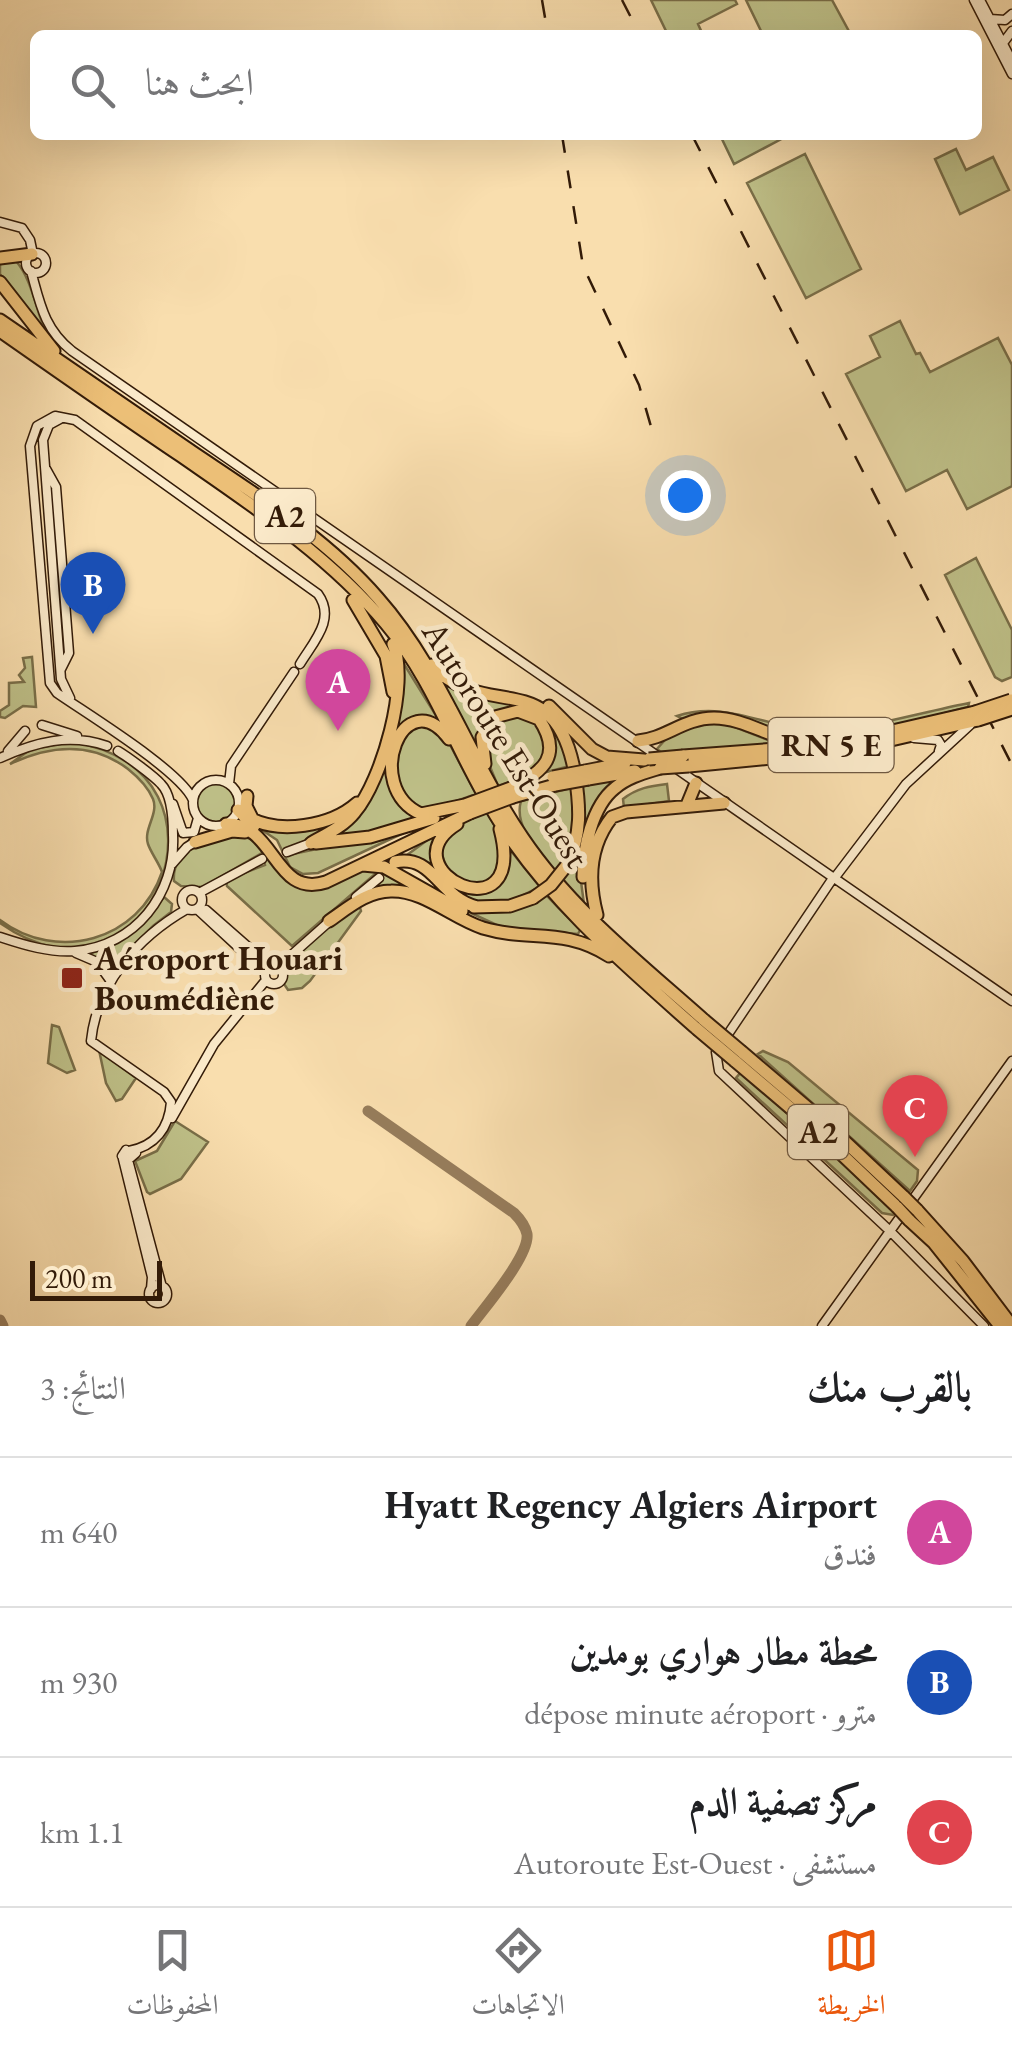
<!DOCTYPE html>
<html lang="ar">
<head>
<meta charset="utf-8">
<style>
  :root { --surface:#fff; --page:#f6f6f6; --text:#202124; --muted:#757577; --line:#e0e0e0; --accent:#ea580c }
  body { margin:0; font-family:"EB Garamond",Amiri,serif; background:var(--page); color:var(--text); direction:rtl }
  .scale { position:absolute; left:30px; bottom:25px; width:132px; box-sizing:border-box; padding-left:10px; border:5px solid #331b08; border-top:0; font-size:28px; line-height:35px; white-space:nowrap; color:#331b08; -webkit-text-stroke:8px #fbeaca; paint-order:stroke }
  .you { position:absolute; left:685px; top:495px; width:35px; height:35px; margin:-25px; border:8px solid #fff; border-radius:50%; background:#1a73e8; box-shadow:0 0 0 15px #1a73e833 }
  .badge { display:grid; place-items:center; width:65px; height:65px; border-radius:50%; background:var(--accent); color:#fff; font-size:32px; font-weight:700 }
  .pin { position:absolute; translate:-50% -82px; filter:drop-shadow(0 2px 5px #0008) }
  .pin::after { content:''; position:absolute; top:52px; width:35px; height:30px; background:inherit; clip-path:polygon(0 0,100% 0,50% 100%) }
  .list { margin:0; padding:0; list-style:none }
  h2 { display:flex; justify-content:space-between; align-items:center; height:130px; margin:0; padding:0 40px; font-size:42px }
  h2 small { font-size:32px; font-weight:400; color:var(--muted) }
  .list li { display:grid; grid-template-columns:65px 1fr auto; gap:30px; align-items:center; box-sizing:border-box; height:150px; padding:0 40px; border-top:2px solid var(--line) }
  .list b { display:block; font-size:38px; white-space:nowrap }
  .list p { margin:0; font-size:32px; white-space:nowrap; color:var(--muted) }
  .list em { font-size:32px; font-style:normal; color:var(--muted) }
  .icon { flex:none; width:55px; height:55px; fill:none; stroke:currentColor; stroke-width:2; stroke-linecap:round; stroke-linejoin:round }
  .map { position:relative; flex:none; width:1012px; height:1326px; overflow:hidden; direction:ltr }
  .search { position:absolute; background:var(--surface); box-shadow:0 10px 40px #0002; left:30px; right:30px; top:30px; height:110px; display:flex; align-items:center; gap:25px; box-sizing:border-box; padding:0 35px; border-radius:15px; color:var(--muted); font-size:38px }
  .sheet { height:580px; background:var(--surface) }
  nav { display:flex; justify-content:space-around; align-items:center; box-sizing:border-box; height:140px; border-top:2px solid var(--line); background:var(--surface); font-size:28px; color:var(--muted) }
  nav a { display:grid; justify-items:center; gap:5px }
  nav .on { color:var(--accent) }
  .map>svg:first-child { display:block }
  .green { fill:#bfc189; stroke:#796e48; stroke-width:2.5 }
  .lines { fill:none; stroke-linecap:round; stroke-linejoin:round }
  .taxiway { stroke:#967c5b; stroke-width:11 }
  .secondary-casing { stroke:#331b08; stroke-width:11 }
  .highway-casing { stroke:#331b08; stroke-width:15 }
  .secondary { stroke:#fbeaca; stroke-width:8 }
  .highway { stroke:#ecbf77; stroke-width:11 }
  .rail { stroke:#331b08; stroke-width:2.5; stroke-dasharray:18 18; stroke-linecap:butt }
  .highway-bridge-casing { stroke:#331b08; stroke-width:15; stroke-linecap:butt }
  .highway-bridge { stroke:#ecbf77; stroke-width:11 }
  .poi-dot { fill:#8f2418; stroke:#fbeaca; stroke-width:4 }
  .labels { text-anchor:middle; stroke-width:10; stroke-linejoin:round; paint-order:stroke }
  .shield { fill:#fbeaca; stroke:#6f5942; stroke-width:2.5 }
  .shield-label { font-size:32px; font-weight:bold; fill:#331b08 }
  .street-label { font-size:35px; fill:#331b08; stroke:#fbeaca }
  .poi-label { font-size:35px; font-weight:bold; fill:#331b08; stroke:#fbeaca; text-anchor:start }
</style>
</head>
<body>
<div class="map">
<svg width="1012" height="1326" viewBox="0 0 1012 1326">
  <rect width="100%" height="100%" fill="#f9deae"/>
  <filter id="stains"><feTurbulence type="fractalNoise" baseFrequency=".002" numOctaves="4"/><feColorMatrix values="0 0 0 0 .2 0 0 0 0 .09 0 0 0 0 .02 0 0 0 .5 -.17"/></filter>
  <radialGradient id="worn" r=".72"><stop offset=".6" stop-color="#630" stop-opacity="0"/><stop offset="1" stop-color="#630" stop-opacity=".3"/></radialGradient>
  <path class="green" d="M 651,0 L 735,0 L 737,4 L 698,24 L 703,35 L 668,35 Z
    M 746,0 L 832,0 L 851,35 L 763,35 Z
    M 720,135 L 789,135 L 734,164 Z
    M 956,149 L 966,170 L 993,157 L 1009,190 L 960,214 L 935,159 Z
    M 805,154 L 861,269 L 806,298 L 747,183 Z
    M 16,261 C 33,281 35,309 46,332 L 0,274 L 0,262 Z
    M 900,321 L 916,354 L 920,353 L 930,372 L 998,338 L 1012,365 L 1012,486 L 967,509 L 947,470 L 906,491 L 846,374 L 880,357 L 870,336 Z
    M 976,558 L 1012,630 L 1012,677 L 1002,681 L 995,677 L 945,575 Z
    M 32,657 L 36,707 L 23,706 L 5,718 L 0,717 L 0,711 L 9,705 L 9,683 L 24,682 L 19,675 L 25,668 L 23,658 Z
    M 404,664 L 440,722 C 420,714 408,717 394,734 C 390,781 378,793 426,816 L 373,833 L 328,838 L 362,808 Z
    M 439,675 L 520,702 L 556,727 L 570,766 L 539,774 L 545,769 L 546,724 L 500,711 L 480,753 Z
    M 969,703 L 968,707 L 892,727 L 808,739 L 697,715 L 683,719 L 677,716 C 726,700 766,728 815,730 C 855,732 927,711 969,703 Z
    M 515,714 L 540,724 L 547,755 L 530,775 L 498,786 L 484,752 L 492,724 Z
    M 422,722 L 448,741 L 476,794 C 405,821 391,811 399,736 Z
    M 695,722 L 727,724 L 781,745 L 661,752 L 657,749 L 671,733 Z
    M 72,742 C 252,769 151,1030 0,923 L 0,920 C 57,963 139,941 162,872 C 159,863 151,853 148,844 C 143,829 159,814 153,799 C 148,787 138,777 128,769 C 91,741 50,745 10,764 L 31,749 Z
    M 624,777 L 609,790 L 580,874 L 584,904 L 561,879 L 566,872 L 580,787 Z
    M196 803a20 20 0 1 1 40 0a20 20 0 1 1-40 0Z
    M 667,784 L 669,801 L 624,808 L 623,799 C 637,788 650,786 667,784 Z
    M 574,787 L 575,842 L 556,874 C 541,853 513,828 521,801 Z
    M 487,812 L 499,834 L 501,870 L 483,884 L 457,882 C 425,842 447,827 487,812 Z
    M 348,817 L 288,855 L 412,829 L 318,873 L 303,874 L 290,867 L 277,840 L 259,828 Z
    M 441,830 L 435,846 L 451,885 L 460,890 L 502,878 L 511,851 L 540,887 L 511,901 L 472,902 L 403,858 Z
    M 243,836 L 258,842 L 275,868 L 308,885 C 363,864 370,857 419,895 L 367,893 L 381,880 L 375,874 L 292,946 L 227,886 L 226,880 L 265,865 L 262,853 L 203,887 L 181,886 L 174,881 C 171,845 215,838 243,836 Z
    M 545,894 L 580,930 L 578,934 L 501,927 L 460,908 L 497,909 Z
    M 164,897 L 172,904 L 171,912 L 153,926 L 107,973 L 88,954 C 123,943 141,925 164,897 Z
    M 359,904 L 361,911 L 310,981 L 302,988 L 288,990 L 284,984 L 285,965 L 332,921 Z
    M 52,1025 L 59,1027 L 75,1070 L 67,1073 L 48,1063 Z
    M 99,1050 L 136,1078 L 122,1099 L 116,1101 L 106,1083 Z
    M 763,1051 L 788,1062 L 918,1170 L 917,1181 L 910,1191 L 758,1054 Z
    M 741,1072 L 896,1211 L 893,1215 L 882,1213 L 736,1078 Z
    M 175,1121 L 208,1142 L 181,1179 L 150,1194 L 147,1192 L 135,1161 L 157,1151 Z"/>
  <g class="lines">
    <path class="taxiway" d="M 368,1111 L 514,1213 C 520,1219 525,1225 527,1234 C 530,1255 485,1307 471,1326
      M 0,1320 L 3,1326"/>
    <defs>
      <path id="secondary" d="M 974,0 L 1012,74
        M 980,0 L 1012,61
        M 990,19 L 1005,20 L 1012,14
        M 1003,43 L 1012,31
        M 0,222 L 22,228 L 30,240 L 33,254
        M26 263a10 10 0 1 1 20 0a10 10 0 1 1-20 0Z
        M 31,271 C 40,303 44,329 72,351 L 659,757
        M 60,419 L 49,425 L 43,440 L 61,679 L 70,698
        M 46,469 L 56,487 L 69,653 L 61,669
        M 42,725 L 77,736
        M 914,738 L 938,740 L 941,745 L 939,751
        M 8,751 L 25,731
        M 0,758 C 36,742 69,733 107,746
        M 674,767 L 831,876
        M193 803a23 23 0 1 1 46 0a23 23 0 1 1-46 0Z
        M 229,784 L 231,766 L 294,672
        M 193,800 C 181,771 87,714 57,693 L 50,683 L 30,446 L 37,426 L 55,416 L 75,420 L 318,594 C 336,619 314,641 300,664
        M 173,804 L 183,833 L 194,832 L 198,818
        M 287,852 L 311,843
        M 172,864 L 187,847 L 198,840
        M 836,876 L 906,784 L 970,725
        M 837,880 L 1012,1001
        M 831,881 L 716,1052 L 719,1071 L 890,1231 L 984,1326
        M182 900a10 10 0 1 1 20 0a10 10 0 1 1-20 0Z
        M 199,893 L 262,859
        M 356,897 L 379,878
        M 197,909 L 265,972
        M 206,910 L 270,966
        M 0,937 C 24,945 50,953 75,951 C 135,946 176,894 173,835 C 173,821 172,795 161,784 C 154,776 128,757 118,751
        M 76,953 L 97,962 L 110,980
        M265 975a9 9 0 1 1 18 0a9 9 0 1 1-18 0Z
        M 278,967 L 331,920
        M 172,1118 L 214,1044 L 266,980
        M 129,1151 C 155,1146 169,1128 171,1102 L 164,1092 L 91,1041 C 97,983 138,937 187,909
        M 131,1155 L 126,1150 L 122,1156 L 128,1160 L 136,1153
        M 123,1159 L 152,1277 L 151,1289
        M 128,1160 L 162,1287
        M149 1294a9 9 0 1 1 18 0a9 9 0 1 1-18 0Z
        M 822,1326 L 1012,1061"/>
      <path id="highway" d="M 0,258 L 32,254
        M 0,282 L 54,351
        M 0,320 C 65,364 129,409 194,453 C 258,496 327,539 378,598 C 441,669 470,761 523,838 C 571,909 640,963 704,1020
        M 0,331 C 60,373 120,415 181,456 C 253,506 329,556 386,624 C 435,682 458,757 499,821 C 551,903 625,965 697,1029
        M 353,600 L 386,656 L 393,692
        M 432,665 C 486,724 555,662 575,774 C 580,807 582,834 567,865
        M 549,706 L 592,749 L 607,757 L 644,760
        M 449,739 C 404,679 361,787 421,814 L 465,805
        M 638,741 C 665,739 684,718 714,718 C 746,718 774,741 807,743
        M 852,749 L 978,720
        M 683,756 L 831,745 L 975,712
        M 485,764 L 482,737 L 495,717 L 518,711 L 539,719 C 563,755 544,772 511,788
        M 689,766 L 824,753
        M 585,771 L 625,763
        M 588,779 L 635,771
        M 247,796 L 246,806 L 252,818
        M 513,797 L 555,785
        M 687,805 L 696,783
        M 238,810 L 254,826
        M 248,817 C 279,835 331,826 357,803
        M 226,824 C 276,823 274,899 326,882 L 470,813
        M 457,824 C 384,870 529,940 500,829
        M 195,842 L 232,831 L 245,832
        M 311,843 C 327,834 344,826 355,812 C 382,780 410,683 393,644
        M 316,843 L 370,837 L 434,818
        M 395,862 C 434,854 438,897 477,907
        M 363,865 L 384,867 L 462,911
        M 583,877 C 583,849 592,806 615,788 C 628,777 644,773 660,768
        M 474,907 L 510,906 L 533,898
        M 597,915 C 588,881 589,846 612,817 L 626,812 L 724,803
        M 329,921 C 348,908 367,891 391,891 C 424,890 452,918 483,928 C 530,942 563,927 609,956
        M 742,1052 L 822,1120 L 904,1197
        M 735,1061 L 814,1128 L 897,1207
        M 917,1210 L 963,1261 L 1012,1326
        M 909,1220 L 934,1243 L 1000,1326"/>
    </defs>
    <use href="#secondary" class="secondary-casing"/>
    <use href="#highway" class="highway-casing"/>
    <use href="#secondary" class="secondary"/>
    <use href="#highway" class="highway"/>
    <path class="rail" d="M 542,0 L 548,35
      M 622,0 L 640,35
      M 562,135 L 583,266 L 639,385 L 654,437
      M 692,135 L 1012,765"/>
    <defs>
      <path id="highway-bridge" d="M 975,712 L 1011,700
        M 978,720 L 1012,709
        M 649,759 L 683,756
        M 660,768 L 689,766
        M 553,777 L 585,771
        M 555,785 L 588,779
        M 465,805 L 511,788
        M 470,813 L 513,797
        M 533,898 L 551,885 L 567,865
        M 704,1020 L 742,1052
        M 697,1029 L 735,1061
        M 904,1197 L 917,1210
        M 897,1207 L 909,1220"/>
    </defs>
    <use href="#highway-bridge" class="highway-bridge-casing"/>
    <use href="#highway-bridge" class="highway-bridge"/>
  </g>
  <rect class="poi-dot" x="60" y="966" width="24" height="24" rx="5"/>
  <g class="labels">
    <g class="shield">
      <rect x="255" y="489" width="60" height="54" rx="8"/>
      <rect x="768.5" y="718" width="125" height="54" rx="8"/>
      <rect x="788" y="1105" width="60" height="54" rx="8"/>
    </g>
    <g class="shield-label">
      <text x="285" y="527">A2</text>
      <text x="831" y="756">RN 5 E</text>
      <text x="818" y="1143">A2</text>
    </g>
    <g class="street-label">
      <text transform="translate(506 744) rotate(58)" y="12">Autoroute Est-Ouest</text>
    </g>
    <g class="poi-label">
      <text x="94" y="970">Aéroport Houari<tspan x="94" dy="40">Boumédiène</tspan></text>
    </g>
  </g>
  <rect width="100%" height="100%" filter="url(#stains)"/>
  <rect width="100%" height="100%" fill="url(#worn)"/>
</svg>
<div class="scale">200 m</div>
<div class="you"></div>
<div class="pin badge" style="left:338px;top:731px;background:#d1479c">A</div>
<div class="pin badge" style="left:93px;top:634px;background:#1a4fb4">B</div>
<div class="pin badge" style="left:915px;top:1157px;background:#e0444e">C</div>
<div class="search"><svg class="icon" aria-label="search" viewBox="0 0 24 24"><circle cx="10" cy="10" r="6"/><path d="M15 15l6 6"/></svg>ابحث هنا</div>
</div>
<section class="sheet">
<h2>بالقرب منك<small>النتائج: 3</small></h2>
<ul class="list">
<li><span class="badge" style="background:#d1479c">A</span><div><b>Hyatt Regency Algiers Airport</b><p>فندق</p></div><em>640 m</em></li>
<li><span class="badge" style="background:#1a4fb4">B</span><div><b>محطة مطار هواري بومدين</b><p>مترو · dépose minute aéroport</p></div><em>930 m</em></li>
<li><span class="badge" style="background:#e0444e">C</span><div><b>مركز تصفية الدم</b><p>مستشفى · Autoroute Est-Ouest</p></div><em>1.1 km</em></li>
</ul>
</section>
<nav>
<a class="on"><svg class="icon" aria-label="map" viewBox="0 0 24 24"><path d="M3 6l6-2 6 2 6-2v14l-6 2-6-2-6 2zM9 4v14M15 6v14"/></svg>الخريطة</a>
<a><svg class="icon" aria-label="directions" viewBox="0 0 24 24"><path d="M12 3l9 9-9 9-9-9zM9 14v-3h6M13 9l2 2-2 2"/></svg>الاتجاهات</a>
<a><svg class="icon" aria-label="saved" viewBox="0 0 24 24"><path d="M7 4h10v16l-5-4-5 4z"/></svg>المحفوظات</a>
</nav>
</body>
</html>
